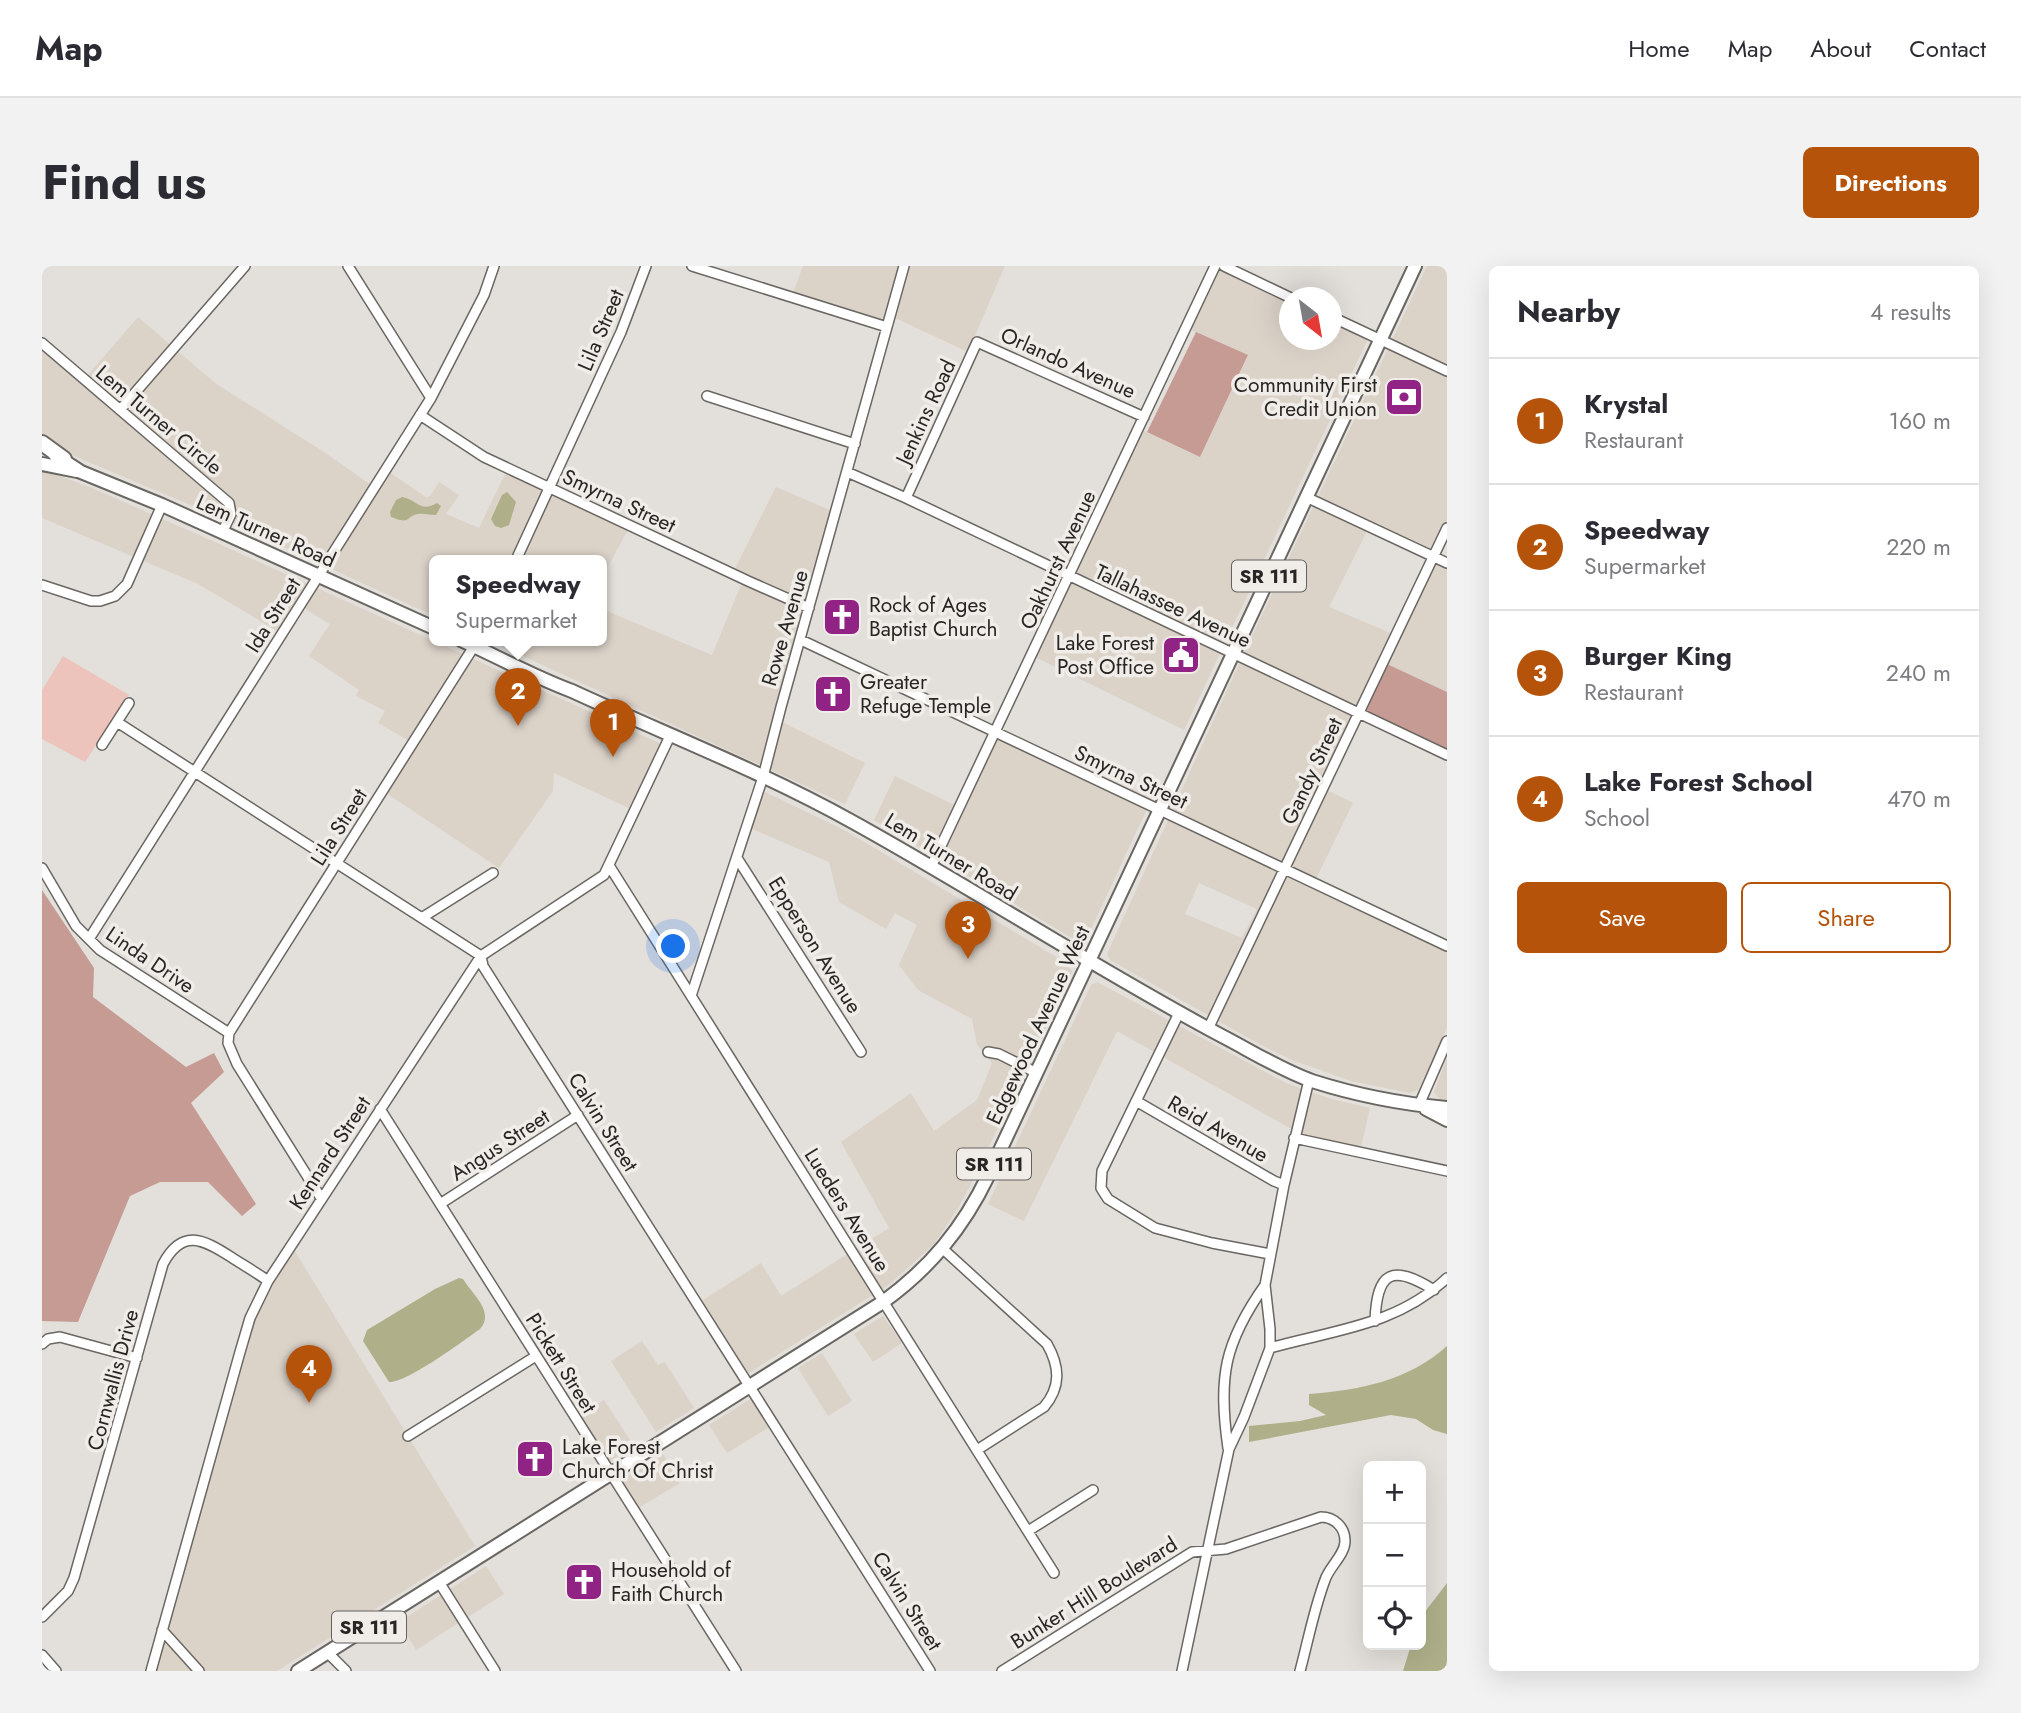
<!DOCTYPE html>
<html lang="en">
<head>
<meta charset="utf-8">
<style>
  :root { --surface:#fff; --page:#f2f2f3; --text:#2b2b33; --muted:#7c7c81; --line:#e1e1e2; --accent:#b45309 }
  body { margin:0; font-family:Jost,sans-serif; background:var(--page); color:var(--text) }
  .controls { position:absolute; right:21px; bottom:21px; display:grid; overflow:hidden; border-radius:10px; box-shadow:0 7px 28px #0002 }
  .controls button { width:63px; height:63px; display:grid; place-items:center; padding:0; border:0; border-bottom:2px solid var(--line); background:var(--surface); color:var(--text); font:35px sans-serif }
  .compass { position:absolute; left:1237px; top:21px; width:63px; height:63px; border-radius:50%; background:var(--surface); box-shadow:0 7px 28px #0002; rotate:149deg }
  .you { position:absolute; left:632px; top:681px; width:24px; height:24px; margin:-18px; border:5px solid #fff; border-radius:50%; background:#1a73e8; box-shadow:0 0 0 10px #1a73e833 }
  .badge { display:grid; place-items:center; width:46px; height:46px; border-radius:50%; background:var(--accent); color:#fff; font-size:23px; font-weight:700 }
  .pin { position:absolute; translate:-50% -58px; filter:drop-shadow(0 2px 4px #0008) }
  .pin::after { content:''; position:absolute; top:37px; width:24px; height:21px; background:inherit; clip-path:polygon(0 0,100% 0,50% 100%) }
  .popup { position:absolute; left:387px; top:289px; width:178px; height:91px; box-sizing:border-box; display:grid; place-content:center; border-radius:10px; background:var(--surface); filter:drop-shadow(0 2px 5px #0005); font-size:23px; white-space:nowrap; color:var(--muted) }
  .popup b { font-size:26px; color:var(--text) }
  .popup::after { content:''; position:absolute; left:50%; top:100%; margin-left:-14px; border:14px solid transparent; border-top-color:var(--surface) }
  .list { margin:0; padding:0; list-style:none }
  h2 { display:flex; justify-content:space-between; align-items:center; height:91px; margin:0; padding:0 28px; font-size:30px }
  h2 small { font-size:23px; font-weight:400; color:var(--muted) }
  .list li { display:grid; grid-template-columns:46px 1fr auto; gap:21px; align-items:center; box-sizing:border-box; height:126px; padding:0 28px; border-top:2px solid var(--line) }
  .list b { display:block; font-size:26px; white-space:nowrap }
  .list p { margin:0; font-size:23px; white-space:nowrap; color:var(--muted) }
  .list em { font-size:23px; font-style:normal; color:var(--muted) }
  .actions { display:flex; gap:14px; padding:21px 28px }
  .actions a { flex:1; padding:16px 0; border:2px solid var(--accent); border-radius:10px; text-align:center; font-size:24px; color:var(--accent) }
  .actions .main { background:var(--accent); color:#fff }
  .icon { flex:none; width:38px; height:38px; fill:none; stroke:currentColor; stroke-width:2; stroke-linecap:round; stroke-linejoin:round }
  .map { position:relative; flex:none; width:1405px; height:1405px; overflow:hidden; border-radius:10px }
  header { display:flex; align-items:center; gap:42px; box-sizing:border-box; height:98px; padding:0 35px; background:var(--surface); border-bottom:2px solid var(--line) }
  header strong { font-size:33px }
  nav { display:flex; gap:38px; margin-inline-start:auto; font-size:24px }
  .intro { display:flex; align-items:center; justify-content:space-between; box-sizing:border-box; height:168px; padding:0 42px }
  h1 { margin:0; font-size:49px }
  .button { padding:18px 32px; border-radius:10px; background:var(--accent); color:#fff; font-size:24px; font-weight:700 }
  main { display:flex; gap:42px; padding:0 42px }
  aside { flex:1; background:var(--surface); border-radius:10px; box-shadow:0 7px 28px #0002 }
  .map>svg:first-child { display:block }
  .built { fill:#dbd2c8; fill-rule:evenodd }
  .green { fill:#edc4bc }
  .forest { fill:#c59b93 }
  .water { fill:#afb08a }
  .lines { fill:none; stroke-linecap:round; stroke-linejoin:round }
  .minor-casing { stroke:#6a6763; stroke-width:12 }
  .major-casing { stroke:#6a6763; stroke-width:16 }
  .highway-casing { stroke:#6a6763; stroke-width:18 }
  .minor { stroke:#fff; stroke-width:9 }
  .major { stroke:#fff; stroke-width:12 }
  .highway { stroke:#fff; stroke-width:14 }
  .labels { text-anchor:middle; stroke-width:7; stroke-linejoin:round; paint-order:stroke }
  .shield { fill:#f0ece8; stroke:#63615f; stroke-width:2 }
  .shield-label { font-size:19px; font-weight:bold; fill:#272624 }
  .street-label { font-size:21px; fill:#272624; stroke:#f0ece8 }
  .poi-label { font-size:21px; fill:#272624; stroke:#f0ece8; text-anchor:start }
</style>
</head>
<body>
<header>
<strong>Map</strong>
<nav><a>Home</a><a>Map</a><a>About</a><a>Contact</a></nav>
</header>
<div class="intro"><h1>Find us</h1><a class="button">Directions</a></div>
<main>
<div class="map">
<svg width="1405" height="1405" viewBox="0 0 1405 1405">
  <rect width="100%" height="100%" fill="#e3dfdb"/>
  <path class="built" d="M 761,0 L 963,0 L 926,86 L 853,52 L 849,59 L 751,27 Z
    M 1169,0 L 1191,0 L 1260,31 L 1248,32 L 1248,74 L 1290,74 L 1290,45 L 1330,64 L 1142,464 L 987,388 L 1094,161 L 1158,191 L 1206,90 L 1140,60 Z
    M 1385,0 L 1405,0 L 1405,253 L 1390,285 L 1329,257 L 1287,341 L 1358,371 L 1394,296 L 1405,301 L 1405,426 L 1345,398 L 1283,523 L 1311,537 L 1270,621 L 1405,686 L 1405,762 L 1376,824 L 1368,827 L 1309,815 L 1250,794 L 1219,779 L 1068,694 L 1065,688 L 1202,387 ZM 1157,617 L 1215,643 L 1200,672 L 1143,648 Z
    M 96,51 L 173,117 L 285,188 L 329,219 L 341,202 L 384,231 L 388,230 L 397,216 L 417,229 L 404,248 L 437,262 L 464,206 L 587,262 L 564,304 L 560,303 L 560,294 L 392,294 L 392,350 L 165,246 L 23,186 L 0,172 L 0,71 L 45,110 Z
    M 0,203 L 50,222 L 175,277 L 628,482 L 597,547 L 512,507 L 511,525 L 457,602 L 344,527 L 374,479 L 336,457 L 343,445 L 314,430 L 317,424 L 267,390 L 288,358 L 255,338 L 237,366 L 156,318 L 0,252 Z
    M 734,221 L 797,248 L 740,456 L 823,497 L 803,538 L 446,374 L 560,374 L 560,343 L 670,389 L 703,309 L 693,303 Z
    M 952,461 L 1110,532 L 1044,674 L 1035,675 L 832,554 L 853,510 L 914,540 Z
    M 723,526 L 804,565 L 1026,698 L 1030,706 L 928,920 L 916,942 L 893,977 L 848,1018 L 705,1108 L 658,1036 L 719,997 L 739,1030 L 847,962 L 799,876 L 869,827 L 892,865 L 935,834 L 950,797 L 935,779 L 930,753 L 876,724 L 857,699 L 875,659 L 853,647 L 844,663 L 797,636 L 787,596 L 708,562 Z
    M 1055,716 L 1244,817 L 1289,833 L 1328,842 L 1319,881 L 1262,870 L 1075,765 L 982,955 L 946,938 L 1049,719 Z
    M 1405,791 L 1405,835 L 1398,834 L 1392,826 Z
    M 251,982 L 433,1280 L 235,1405 L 112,1405 L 207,1068 L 219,1037 Z
    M 841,1050 L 860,1077 L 831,1096 L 812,1068 Z
    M 600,1075 L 616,1099 L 623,1096 L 652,1142 L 614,1166 L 569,1095 Z
    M 780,1087 L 810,1135 L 786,1150 L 756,1102 Z
    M 710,1132 L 729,1160 L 685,1187 L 667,1159 Z
    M 562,1134 L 592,1180 L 559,1201 L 530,1154 Z
    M 621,1188 L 638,1217 L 588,1247 L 570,1220 Z
    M 444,1300 L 462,1328 L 374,1384 L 357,1356 Z"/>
  <path class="green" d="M 21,390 L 87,429 L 43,496 L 0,473 L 0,424 Z"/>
  <path class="forest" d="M 1154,66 L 1206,89 L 1158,191 L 1105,166 Z
    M 1345,398 L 1405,426 L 1405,484 L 1322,447 Z
    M 0,624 L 52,702 L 51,731 L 144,801 L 172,787 L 182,806 L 149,837 L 214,938 L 200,950 L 166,916 L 118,916 L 88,930 L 36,1056 L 0,1055 Z"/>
  <path class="water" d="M 465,226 L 474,236 L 467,259 L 459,262 L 453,260 L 449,253 L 460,229 Z
    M 360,231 C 376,234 378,247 395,237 L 399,240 L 394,249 C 389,249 381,247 376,248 C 362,251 370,259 349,251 L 348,246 L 354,234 Z
    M 417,1012 L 421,1013 C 431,1029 453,1046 438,1063 C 421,1075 365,1117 347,1116 L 321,1075 L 325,1064 L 393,1023 Z
    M 1405,1080 L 1405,1168 L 1391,1164 L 1374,1153 L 1349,1149 L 1207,1176 L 1207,1160 L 1258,1155 L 1284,1149 L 1267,1139 L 1267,1128 C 1318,1124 1366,1115 1405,1080 Z
    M 1405,1317 L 1405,1405 L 1361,1405 L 1369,1379 L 1379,1379 L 1379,1351 Z"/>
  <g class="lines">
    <defs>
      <path id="minor" d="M 306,0 L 389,132
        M 650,0 L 845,61
        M 1182,0 L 1249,32
        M 1290,51 L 1405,105
        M 0,77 L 187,237 L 189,248 L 180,267
        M 665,130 L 813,178
        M 78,144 L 203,0
        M 378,149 L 442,191 L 706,315 L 767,342
        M 805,206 L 864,232 L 1405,489
        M 1264,231 L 1405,297
        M 864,232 L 935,76 L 1102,151
        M 474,294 L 579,66 L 604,0
        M 0,319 L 49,335 L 58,335 L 73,330 L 85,318 L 120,239
        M 759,374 L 1405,680
        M 75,456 L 439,690 L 441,700 L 888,1405
        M 60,479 L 87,437
        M 695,592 L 819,786
        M 568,601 L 1012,1307
        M 889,601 L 1173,0
        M 0,602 L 34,660 L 58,684 L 187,767
        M 381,651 L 451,607
        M 47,673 L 389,132 L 442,29 L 452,0
        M 649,730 L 721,511 L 739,441 L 862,0
        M 1137,747 L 1060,905 L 1059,922 L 1066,933 L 1113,962 L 1170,977 L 1228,988
        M 1166,763 L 1405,262
        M 946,786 L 957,788 L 995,807
        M 1094,835 L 1232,915 L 1242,919
        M 1377,839 L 1405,775
        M 338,843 L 694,1405
        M 1252,872 L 1405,905
        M 279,932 L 195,798 L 186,777 L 187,767 L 436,374
        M 398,938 L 536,849
        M 901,983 L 1005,1078 C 1018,1101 1019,1121 1002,1141 L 935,1184
        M 1333,1055 C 1335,1005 1350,998 1392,1024
        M 0,1078 L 6,1073 L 18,1071 L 95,1092
        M 1228,1082 C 1291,1064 1354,1060 1405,1012
        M 366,1170 L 494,1090
        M 1186,1182 C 1176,1111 1182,1077 1223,1019
        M 986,1265 L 1051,1224
        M 397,1316 L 453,1405
        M 0,1351 L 26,1325 L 32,1312 L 121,998 C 140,962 161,973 189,991 C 201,999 214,1006 226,1015
        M 120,1364 L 157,1405
        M 286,1387 L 304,1405
        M 0,1389 L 14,1405
        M 109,1405 L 198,1086 L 208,1052 L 226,1015 L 439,690 L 562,609 L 628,470
        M 960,1405 L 1150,1286 L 1184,1283 L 1279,1251 C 1292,1251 1303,1261 1303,1275 C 1303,1289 1287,1301 1283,1314 C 1272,1343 1266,1375 1258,1405
        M 1140,1405 L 1187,1183 L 1202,1151 L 1228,1082 L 1228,1063 L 1223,1019 L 1242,919 L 1267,814"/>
      <path id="major" d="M 13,189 L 39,206 L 120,239 L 392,362
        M 0,198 L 35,205
        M 419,374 C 456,391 492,411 530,425 C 623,468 719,505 809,555 C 934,624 1054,703 1180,770 C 1209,785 1239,804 1270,815 C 1314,829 1360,838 1405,842
        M 1384,843 L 1405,854
        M 256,1405 L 841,1036 C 888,1002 921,962 946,910 L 1373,0"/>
      <path id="highway" d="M 0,177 L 22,193"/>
    </defs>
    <use href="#minor" class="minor-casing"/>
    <use href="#major" class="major-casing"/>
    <use href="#highway" class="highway-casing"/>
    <use href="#minor" class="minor"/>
    <use href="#major" class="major"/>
    <use href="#highway" class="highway"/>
  </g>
  <defs>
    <symbol id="bank-square" viewBox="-11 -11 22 22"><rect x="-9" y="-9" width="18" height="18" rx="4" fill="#912385" stroke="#f0ece8"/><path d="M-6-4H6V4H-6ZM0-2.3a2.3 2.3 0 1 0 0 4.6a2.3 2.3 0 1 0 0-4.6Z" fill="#fff"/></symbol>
    <symbol id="church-square" viewBox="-11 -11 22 22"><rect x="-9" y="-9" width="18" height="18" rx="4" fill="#912385" stroke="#f0ece8"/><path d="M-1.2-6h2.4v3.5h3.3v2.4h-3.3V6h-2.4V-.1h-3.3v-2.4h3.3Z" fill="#fff"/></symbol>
    <symbol id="civic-square" viewBox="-11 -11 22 22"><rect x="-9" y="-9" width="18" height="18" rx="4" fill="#912385" stroke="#f0ece8"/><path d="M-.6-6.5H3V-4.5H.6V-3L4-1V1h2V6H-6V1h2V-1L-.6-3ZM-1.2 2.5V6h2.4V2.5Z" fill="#fff"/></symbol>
  </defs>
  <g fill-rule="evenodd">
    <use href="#bank-square" x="1340" y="109" width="44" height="44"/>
    <use href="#church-square" x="778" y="329" width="44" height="44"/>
    <use href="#civic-square" x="1117" y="367" width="44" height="44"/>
    <use href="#church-square" x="769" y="406" width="44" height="44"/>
    <use href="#church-square" x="471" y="1171" width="44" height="44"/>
    <use href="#church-square" x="520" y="1294" width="44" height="44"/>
  </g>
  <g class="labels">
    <g class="shield">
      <rect x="1190" y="294.5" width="74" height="31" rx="5"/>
      <rect x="915" y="882.5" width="74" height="31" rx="5"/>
      <rect x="290" y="1345.5" width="74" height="31" rx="5"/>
    </g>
    <g class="shield-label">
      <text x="1227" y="317">SR 111</text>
      <text x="952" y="905">SR 111</text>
      <text x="327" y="1368">SR 111</text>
    </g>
    <g class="street-label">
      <text transform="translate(559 64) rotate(-67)" y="7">Lila Street</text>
      <text transform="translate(1026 97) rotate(24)" y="7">Orlando Avenue</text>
      <text transform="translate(884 146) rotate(-65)" y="7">Jenkins Road</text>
      <text transform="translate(117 154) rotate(40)" y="7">Lem Turner Circle</text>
      <text transform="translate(577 235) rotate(25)" y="7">Smyrna Street</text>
      <text transform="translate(224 265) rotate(24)" y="7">Lem Turner Road</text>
      <text transform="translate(1016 294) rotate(-65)" y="7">Oakhurst Avenue</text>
      <text transform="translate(1131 340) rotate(25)" y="7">Tallahassee Avenue</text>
      <text transform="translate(231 349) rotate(-58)" y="7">Ida Street</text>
      <text transform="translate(743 362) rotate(-74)" y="7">Rowe Avenue</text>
      <text transform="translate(1270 505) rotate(-65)" y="7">Gandy Street</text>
      <text transform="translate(1089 511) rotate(25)" y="7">Smyrna Street</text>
      <text transform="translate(297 561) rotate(-58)" y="7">Lila Street</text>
      <text transform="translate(909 591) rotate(31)" y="7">Lem Turner Road</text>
      <text transform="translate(773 679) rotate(58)" y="7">Epperson Avenue</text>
      <text transform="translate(108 694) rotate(34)" y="7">Linda Drive</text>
      <text transform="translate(996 759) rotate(-65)" y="7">Edgewood Avenue West</text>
      <text transform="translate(561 856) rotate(58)" y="7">Calvin Street</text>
      <text transform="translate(1176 863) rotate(30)" y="7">Reid Avenue</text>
      <text transform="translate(458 879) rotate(-33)" y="7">Angus Street</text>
      <text transform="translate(288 887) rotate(-57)" y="7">Kennard Street</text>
      <text transform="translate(805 944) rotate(58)" y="7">Lueders Avenue</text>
      <text transform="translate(519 1097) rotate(58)" y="7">Pickett Street</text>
      <text transform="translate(71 1114) rotate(-75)" y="7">Cornwallis Drive</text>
      <text transform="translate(1052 1327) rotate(-32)" y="7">Bunker Hill Boulevard</text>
      <text transform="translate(865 1335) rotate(58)" y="7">Calvin Street</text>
    </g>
    <g class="poi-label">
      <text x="1335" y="126" text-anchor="end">Community First<tspan x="1335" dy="24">Credit Union</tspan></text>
      <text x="827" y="346">Rock of Ages<tspan x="827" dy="24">Baptist Church</tspan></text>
      <text x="1112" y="384" text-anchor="end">Lake Forest<tspan x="1112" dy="24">Post Office</tspan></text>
      <text x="818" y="423">Greater<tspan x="818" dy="24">Refuge Temple</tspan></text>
      <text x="520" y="1188">Lake Forest<tspan x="520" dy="24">Church Of Christ</tspan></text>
      <text x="569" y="1311">Household of<tspan x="569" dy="24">Faith Church</tspan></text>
    </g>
  </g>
</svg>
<div class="controls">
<button>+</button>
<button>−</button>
<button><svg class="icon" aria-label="locate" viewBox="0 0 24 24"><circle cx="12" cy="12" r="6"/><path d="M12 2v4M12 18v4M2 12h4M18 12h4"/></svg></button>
</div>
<svg class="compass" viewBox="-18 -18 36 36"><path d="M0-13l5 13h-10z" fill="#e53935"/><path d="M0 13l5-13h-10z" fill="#7c7c81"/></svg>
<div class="you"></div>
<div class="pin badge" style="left:571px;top:491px">1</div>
<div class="pin badge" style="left:476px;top:460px">2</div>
<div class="popup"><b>Speedway</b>Supermarket</div>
<div class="pin badge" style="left:926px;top:693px">3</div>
<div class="pin badge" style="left:267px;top:1137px">4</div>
</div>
<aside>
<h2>Nearby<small>4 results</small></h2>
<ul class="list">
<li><span class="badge">1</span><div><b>Krystal</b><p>Restaurant</p></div><em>160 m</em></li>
<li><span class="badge">2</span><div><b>Speedway</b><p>Supermarket</p></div><em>220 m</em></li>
<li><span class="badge">3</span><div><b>Burger King</b><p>Restaurant</p></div><em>240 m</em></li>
<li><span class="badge">4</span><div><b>Lake Forest School</b><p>School</p></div><em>470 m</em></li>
</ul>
<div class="actions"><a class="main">Save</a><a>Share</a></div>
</aside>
</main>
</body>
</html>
